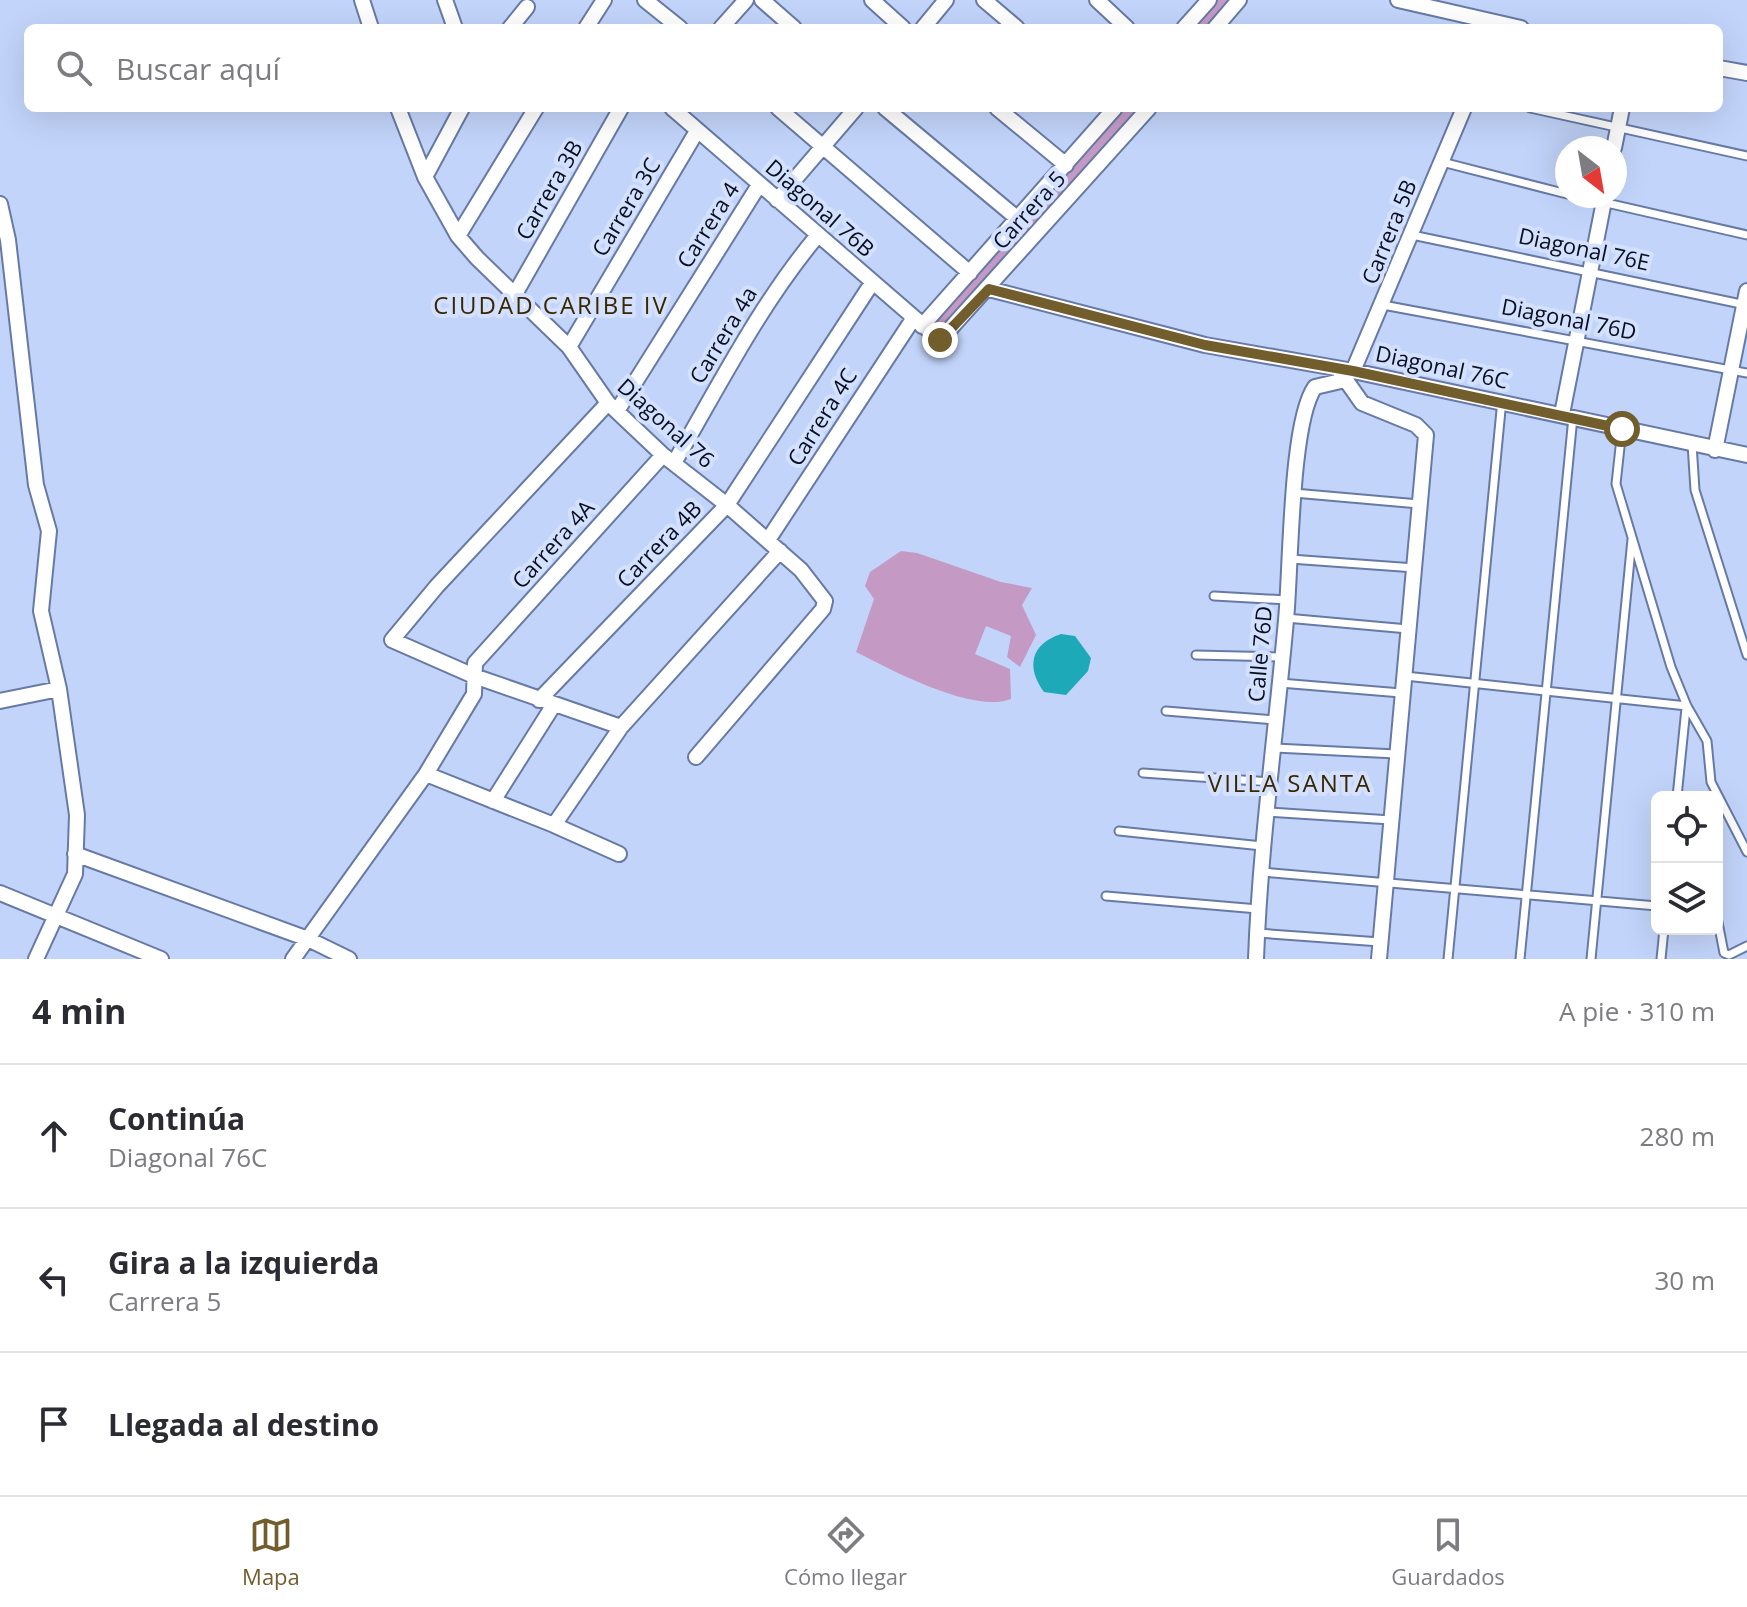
<!DOCTYPE html>
<html lang="es">
<head>
<meta charset="utf-8">
<style>
  :root { --surface:#fff; --page:#f2f2f3; --text:#2b2b33; --muted:#7c7c81; --line:#e1e1e2; --accent:#725d2c }
  body { margin:0; font-family:"Open Sans",sans-serif; background:var(--page); color:var(--text) }
  .controls { position:absolute; right:24px; bottom:24px; display:grid; overflow:hidden; border-radius:12px; box-shadow:0 8px 32px #0002 }
  .controls button { width:72px; height:72px; display:grid; place-items:center; padding:0; border:0; border-bottom:2px solid var(--line); background:var(--surface); color:var(--text); font:40px sans-serif }
  .compass { position:absolute; left:1555px; top:136px; width:72px; height:72px; border-radius:50%; background:var(--surface); box-shadow:0 8px 32px #0002; rotate:149deg }
  .stop { position:absolute; width:24px; height:24px; margin:-18px; border:6px solid #725d2c; border-radius:50%; background:#fff }
  .stop.end { background:#725d2c; border-color:#fff; box-shadow:0 2px 8px #0008 }
  .list { margin:0; padding:0; list-style:none }
  h2 { display:flex; justify-content:space-between; align-items:center; height:104px; margin:0; padding:0 32px; font-size:34px }
  h2 small { font-size:26px; font-weight:400; color:var(--muted) }
  .list li { display:grid; grid-template-columns:52px 1fr auto; gap:24px; align-items:center; box-sizing:border-box; height:144px; padding:0 32px; border-top:2px solid var(--line) }
  .list b { display:block; font-size:30px; white-space:nowrap }
  .list p { margin:0; font-size:26px; white-space:nowrap; color:var(--muted) }
  .list em { font-size:26px; font-style:normal; color:var(--muted) }
  .icon { flex:none; width:44px; height:44px; fill:none; stroke:currentColor; stroke-width:2; stroke-linecap:round; stroke-linejoin:round }
  .map { position:relative; flex:none; width:1747px; height:959px; overflow:hidden }
  .search { position:absolute; background:var(--surface); box-shadow:0 8px 32px #0002; left:24px; right:24px; top:24px; height:88px; display:flex; align-items:center; gap:20px; box-sizing:border-box; padding:0 28px; border-radius:12px; color:var(--muted); font-size:30px }
  .sheet { height:536px; background:var(--surface) }
  nav { display:flex; justify-content:space-around; align-items:center; box-sizing:border-box; height:112px; border-top:2px solid var(--line); background:var(--surface); font-size:22px; color:var(--muted) }
  nav a { display:grid; justify-items:center; gap:4px }
  nav .on { color:var(--accent) }
  .map>svg:first-child { display:block }
  .green { fill:#c49ac5 }
  .water { fill:#1da9b7 }
  .lines { fill:none; stroke-linecap:round; stroke-linejoin:round }
  .lane-casing { stroke:#677aa5; stroke-width:11 }
  .street-casing { stroke:#677aa5; stroke-width:18 }
  .lane { stroke:#fff; stroke-width:7 }
  .street { stroke:#fff; stroke-width:14 }
  .route { stroke:#725d2c; stroke-width:10 }
  .labels { text-anchor:middle; stroke-width:8; stroke-linejoin:round; paint-order:stroke }
  .street-label { font-size:22px; fill:#080f1f; stroke:#d4e1fe }
  .neighbourhood-label { font-size:24px; letter-spacing:2px; fill:#382700; stroke:#d4e1fe }
</style>
</head>
<body>
<div class="map">
<svg width="1747" height="959" viewBox="0 0 1747 959">
  <rect width="100%" height="100%" fill="#c2d4fa"/>
  <path class="green" d="M 1216,0 L 1231,0 L 1207,28 L 1191,28 Z
    M 1121,108 L 1138,108 L 941,334 L 930,327 Z
    M 901,551 L 917,553 L 1001,582 L 1032,588 L 1022,605 L 1036,635 L 1020,667 L 1007,657 L 1011,636 L 986,626 L 975,654 L 1010,669 L 1011,699 C 974,714 891,670 856,652 L 874,599 L 865,586 L 870,572 Z"/>
  <path class="water" d="M 1061,634 L 1075,636 L 1091,658 L 1088,671 L 1066,695 L 1044,692 C 1026,668 1030,644 1061,634 Z"/>
  <g class="lines">
    <defs>
      <path id="lane" d="M 1530,108 L 1747,156
        M 1442,162 L 1567,194
        M 1576,196 L 1747,235
        M 1412,235 L 1746,305
        M 1383,305 L 1747,373
        M 1622,429 L 1616,484 L 1671,667 L 1687,706 L 1707,741 L 1711,782 L 1747,852
        M 1692,444 L 1695,490 L 1747,655
        M 1294,493 L 1419,504
        M 1290,559 L 1415,568
        M 1214,596 L 1287,600
        M 1286,618 L 1408,629
        M 1196,655 L 1282,657
        M 1405,676 L 1687,706
        M 1280,683 L 1401,693
        M 1166,711 L 1275,720
        M 1275,748 L 1396,754
        M 1143,773 L 1271,782
        M 1677,797 L 1686,708
        M 1268,812 L 1391,820
        M 1119,831 L 1262,846
        M 1262,872 L 1657,906
        M 1106,896 L 1258,909
        M 1717,917 L 1724,953 L 1729,955 L 1747,946
        M 1257,933 L 1380,942
        M 1448,959 L 1501,410
        M 1520,959 L 1573,417
        M 1591,959 L 1632,539
        M 1661,959 L 1664,929"/>
      <path id="street" d="M 362,0 L 371,28
        M 445,0 L 455,28
        M 645,0 L 680,28
        M 762,0 L 794,28
        M 872,0 L 903,28
        M 984,0 L 1017,28
        M 1097,0 L 1127,28
        M 1398,0 L 1521,28
        M 510,28 L 527,7
        M 586,28 L 604,0
        M 721,28 L 746,0
        M 923,28 L 946,0
        M 1184,28 L 1209,0
        M 1215,28 L 1239,0
        M 1719,68 L 1747,73
        M 398,108 L 425,177 L 458,236 L 477,258 L 569,347 L 608,403 L 663,455 L 727,505 L 801,570 L 825,601 L 823,609 L 696,757
        M 672,108 L 940,340 L 1149,108
        M 778,108 L 970,273
        M 885,108 L 1018,219
        M 997,108 L 1066,165
        M 1614,148 L 1622,108
        M 425,177 L 462,108
        M 777,200 L 856,108
        M 0,204 L 8,240 L 36,485 L 49,531 L 41,611 L 59,689 L 77,815 L 75,874 L 36,959
        M 458,236 L 536,108
        M 989,289 L 1205,345 L 1353,371 L 1747,455
        M 515,294 L 621,108
        M 922,326 L 1115,108
        M 569,347 L 697,131
        M 1338,369 L 1362,403 L 1416,425 L 1426,435 L 1379,959
        M 1353,371 L 1464,108
        M 608,403 L 437,586 L 392,640 L 474,676 L 621,727
        M 617,411 L 759,185
        M 1562,414 L 1605,196
        M 1715,450 L 1747,291
        M 674,463 C 719,386 760,304 818,235
        M 768,540 L 913,319
        M 539,700 L 727,505 L 872,283
        M 0,701 L 59,689
        M 426,774 L 554,825 L 621,727 L 780,551
        M 493,801 L 553,706
        M 554,825 L 619,854
        M 75,854 L 308,939 L 349,959
        M 0,893 L 161,959
        M 293,959 L 426,774 L 474,694 L 475,663 L 663,455
        M 1256,959 C 1260,846 1276,733 1286,620 C 1291,570 1290,422 1315,387 L 1345,380"/>
    </defs>
    <use href="#lane" class="lane-casing"/>
    <use href="#street" class="street-casing"/>
    <use href="#lane" class="lane"/>
    <use href="#street" class="street"/>
  </g>
  <g class="lines">
    <path class="route" d="M 940,340 L 989,289 L 1205,345 L 1353,371 L 1622,429"/>
  </g>
  <g class="labels">
    <g class="street-label">
      <text transform="translate(549 190) rotate(-60)" y="8">Carrera 3B</text>
      <text transform="translate(626 207) rotate(-59)" y="8">Carrera 3C</text>
      <text transform="translate(820 208) rotate(41)" y="8">Diagonal 76B</text>
      <text transform="translate(1029 210) rotate(-48)" y="8">Carrera 5</text>
      <text transform="translate(708 225) rotate(-58)" y="8">Carrera 4</text>
      <text transform="translate(1389 232) rotate(-68)" y="8">Carrera 5B</text>
      <text transform="translate(1584 249) rotate(12)" y="8">Diagonal 76E</text>
      <text transform="translate(1569 319) rotate(11)" y="8">Diagonal 76D</text>
      <text transform="translate(723 335) rotate(-59)" y="8">Carrera 4a</text>
      <text transform="translate(1442 367) rotate(12)" y="8">Diagonal 76C</text>
      <text transform="translate(822 417) rotate(-58)" y="8">Carrera 4C</text>
      <text transform="translate(666 423) rotate(42)" y="8">Diagonal 76</text>
      <text transform="translate(553 544) rotate(-48)" y="8">Carrera 4A</text>
      <text transform="translate(659 544) rotate(-46)" y="8">Carrera 4B</text>
      <text transform="translate(1260 654) rotate(-85)" y="8">Calle 76D</text>
    </g>
    <g class="neighbourhood-label">
      <text x="551" y="314">CIUDAD CARIBE IV</text>
      <text x="1290" y="792">VILLA SANTA</text>
    </g>
  </g>
</svg>
<div class="controls">
<button><svg class="icon" aria-label="locate" viewBox="0 0 24 24"><circle cx="12" cy="12" r="6"/><path d="M12 2v4M12 18v4M2 12h4M18 12h4"/></svg></button>
<button><svg class="icon" aria-label="layers" viewBox="0 0 24 24"><path d="M12 4l9 5-9 5-9-5zM3 14l9 5 9-5"/></svg></button>
</div>
<svg class="compass" viewBox="-18 -18 36 36"><path d="M0-13l5 13h-10z" fill="#e53935"/><path d="M0 13l5-13h-10z" fill="#7c7c81"/></svg>
<div class="stop" style="left:1622px;top:429px"></div>
<div class="stop end" style="left:940px;top:340px"></div>
<div class="search"><svg class="icon" aria-label="search" viewBox="0 0 24 24"><circle cx="10" cy="10" r="6"/><path d="M15 15l6 6"/></svg>Buscar aquí</div>
</div>
<section class="sheet">
<h2>4 min<small>A pie · 310 m</small></h2>
<ul class="list">
<li><svg class="icon" aria-label="ahead" viewBox="0 0 24 24"><path d="M12 20V5M6 11l6-6 6 6"/></svg><div><b>Continúa</b><p>Diagonal 76C</p></div><em>280 m</em></li>
<li><svg class="icon" aria-label="left" viewBox="0 0 24 24"><path d="M17 20v-9H6M10 6l-5 5 5 5"/></svg><div><b>Gira a la izquierda</b><p>Carrera 5</p></div><em>30 m</em></li>
<li><svg class="icon" aria-label="arrive" viewBox="0 0 24 24"><path d="M6 21V4h12l-3 4 3 4H6"/></svg><div><b>Llegada al destino</b></div></li>
</ul>
</section>
<nav>
<a class="on"><svg class="icon" aria-label="map" viewBox="0 0 24 24"><path d="M3 6l6-2 6 2 6-2v14l-6 2-6-2-6 2zM9 4v14M15 6v14"/></svg>Mapa</a>
<a><svg class="icon" aria-label="directions" viewBox="0 0 24 24"><path d="M12 3l9 9-9 9-9-9zM9 14v-3h6M13 9l2 2-2 2"/></svg>Cómo llegar</a>
<a><svg class="icon" aria-label="saved" viewBox="0 0 24 24"><path d="M7 4h10v16l-5-4-5 4z"/></svg>Guardados</a>
</nav>
</body>
</html>
